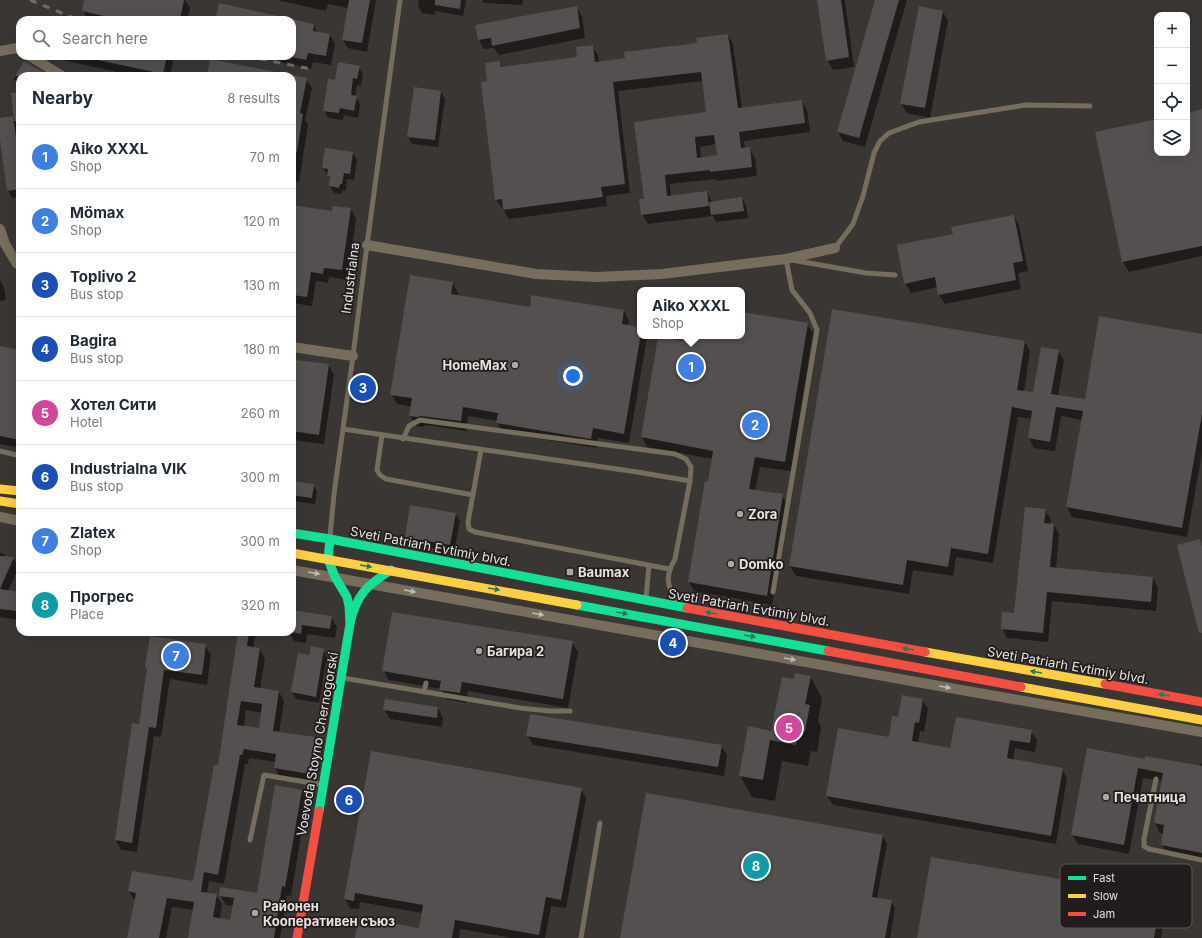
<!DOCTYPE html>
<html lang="en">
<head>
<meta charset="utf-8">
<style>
  :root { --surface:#fff; --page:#f2f2f3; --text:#1f2937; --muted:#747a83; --line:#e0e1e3; --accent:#5e6168 }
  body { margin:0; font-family:Inter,sans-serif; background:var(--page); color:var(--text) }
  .controls { position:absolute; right:12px; top:12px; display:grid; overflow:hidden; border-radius:8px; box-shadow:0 4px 16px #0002 }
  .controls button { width:36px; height:36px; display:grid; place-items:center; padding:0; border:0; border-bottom:1px solid var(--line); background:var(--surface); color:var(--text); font:20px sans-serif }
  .you { position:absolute; left:573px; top:376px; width:14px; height:14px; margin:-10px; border:3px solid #fff; border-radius:50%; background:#1a73e8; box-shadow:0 0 0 6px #1a73e833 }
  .badge { display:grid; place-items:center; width:26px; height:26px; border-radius:50%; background:var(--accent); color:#fff; font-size:13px; font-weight:700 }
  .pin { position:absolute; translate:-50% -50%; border:2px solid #fff; box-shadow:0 1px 4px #0006 }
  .popup { position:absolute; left:637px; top:287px; width:108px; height:52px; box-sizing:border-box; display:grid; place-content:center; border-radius:8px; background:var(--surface); filter:drop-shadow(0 1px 3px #0005); font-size:13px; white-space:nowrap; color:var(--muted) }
  .popup b { font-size:15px; color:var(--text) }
  .popup::after { content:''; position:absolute; left:50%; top:100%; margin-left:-8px; border:8px solid transparent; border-top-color:var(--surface) }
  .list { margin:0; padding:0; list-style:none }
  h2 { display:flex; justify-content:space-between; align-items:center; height:52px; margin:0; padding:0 16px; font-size:17px }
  h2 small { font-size:13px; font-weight:400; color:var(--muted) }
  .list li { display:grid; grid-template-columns:26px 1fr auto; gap:12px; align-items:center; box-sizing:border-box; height:64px; padding:0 16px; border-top:1px solid var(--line) }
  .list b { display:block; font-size:15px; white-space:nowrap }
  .list p { margin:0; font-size:13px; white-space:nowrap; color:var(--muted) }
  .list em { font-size:13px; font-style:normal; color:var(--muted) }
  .icon { flex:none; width:22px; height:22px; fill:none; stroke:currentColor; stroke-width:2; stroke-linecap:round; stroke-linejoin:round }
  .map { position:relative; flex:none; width:1202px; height:938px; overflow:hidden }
  .search { position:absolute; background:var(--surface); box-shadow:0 4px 16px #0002; left:16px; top:16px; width:280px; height:44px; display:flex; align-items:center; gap:10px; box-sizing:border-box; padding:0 14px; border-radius:12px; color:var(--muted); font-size:15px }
  .panel { position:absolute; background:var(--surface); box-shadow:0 4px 16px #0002; left:16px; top:72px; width:280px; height:564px; border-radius:12px }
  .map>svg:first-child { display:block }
  .shadow { fill:#0007; fill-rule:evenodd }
  .building { fill:#53504f; fill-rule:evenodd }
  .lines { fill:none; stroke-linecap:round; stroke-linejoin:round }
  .lane { stroke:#766d5c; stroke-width:5 }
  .street { stroke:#766d5c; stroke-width:10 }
  .fast { stroke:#16e098; stroke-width:9 }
  .slow { stroke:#ffcf43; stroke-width:9 }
  .jam { stroke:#f24e42; stroke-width:9 }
  .rail { stroke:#746d66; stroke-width:3; stroke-dasharray:7 7; stroke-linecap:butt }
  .oneway { fill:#1c7e5a }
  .oneway2 { fill:#bfb9b2 }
  .poi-dot { fill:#aaa6a4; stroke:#211d1c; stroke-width:1.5 }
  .labels { text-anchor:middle; stroke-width:3.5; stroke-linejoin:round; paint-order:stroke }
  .street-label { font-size:13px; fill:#e7e2e0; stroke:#211d1c }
  .poi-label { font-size:13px; font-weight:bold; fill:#e7e2e0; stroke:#211d1c; text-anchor:start }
  .key { fill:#211d1c; stroke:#5c5857; stroke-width:1 }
  .key-label { font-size:11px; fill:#e7e2e0 }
</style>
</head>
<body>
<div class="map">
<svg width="1202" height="938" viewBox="0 0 1202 938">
  <rect width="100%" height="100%" fill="#3a3634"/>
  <path class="shadow" d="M 85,0 L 185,0 L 190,8 L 187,20 L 88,20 L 83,11 Z
    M 277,0 L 376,0 L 367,52 L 348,48 L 343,40 L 348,8 L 328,4 L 326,11 Z
    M 419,0 L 465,0 L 466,2 L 463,16 L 435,11 L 435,15 L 422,13 L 418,6 Z
    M 482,0 L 523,0 L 522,5 L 484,3 Z
    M 818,0 L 845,0 L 854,67 L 833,70 L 827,60 Z
    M 876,0 L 907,0 L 865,147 L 843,141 L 838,132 Z
    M 220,4 L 290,20 L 216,20 Z
    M 576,7 L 582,16 L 585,38 L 499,55 L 494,48 L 484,49 L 479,40 Z
    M 943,12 L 948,21 L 930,118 L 907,113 L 901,104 Z
    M 292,20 L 313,25 L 318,33 L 330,35 L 335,44 L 331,65 L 313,62 L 311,69 L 254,56 L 292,56 Z
    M 728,35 L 733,44 L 742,109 L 802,101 L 807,110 L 810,132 L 744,141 L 745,149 L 749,148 L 755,158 L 757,176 L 716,181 L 715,179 L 670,184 L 671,196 L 707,192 L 712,202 L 742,198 L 746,206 L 748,218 L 716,222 L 713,216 L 648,224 L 642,214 L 645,200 L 707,113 L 703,81 L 618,91 L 630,193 L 606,196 L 607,206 L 509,219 L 496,199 L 488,82 L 500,62 L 503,67 L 578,58 L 592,46 L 598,55 L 599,62 L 626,59 L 698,44 ZM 716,144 L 718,156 L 701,158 L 700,147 Z
    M 55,56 L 170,56 L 173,62 L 170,76 L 136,76 L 57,59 Z
    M 211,60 L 292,76 L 208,76 Z
    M 24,62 L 44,76 L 20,76 L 20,85 L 17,83 L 14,79 Z
    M 359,67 L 363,74 L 361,86 L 357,85 L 355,96 L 360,104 L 358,118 L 344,115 L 343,120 L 328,118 L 324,110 L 336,81 Z
    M 292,76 L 306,79 L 312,88 L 305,120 L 308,124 L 299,182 L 292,181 Z
    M 441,92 L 445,99 L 438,147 L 412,144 L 408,137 Z
    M 1202,110 L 1202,256 L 1129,272 L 1123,262 L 1096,133 L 1157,120 L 1157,153 L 1187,153 L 1187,114 Z
    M 13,117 L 17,124 L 20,148 L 20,196 L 12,198 L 8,190 L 0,131 L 0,119 Z
    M 353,153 L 357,160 L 354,180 L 347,179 L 346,191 L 343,190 L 342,194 L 334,193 L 330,186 L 331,181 L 323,168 Z
    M 292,206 L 333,212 L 351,209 L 356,219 L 347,280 L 329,277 L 328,283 L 316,281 L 312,306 L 292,303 Z
    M 1014,216 L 1019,225 L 1028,271 L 1018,273 L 1021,289 L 945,304 L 939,295 L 938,287 L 911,293 L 905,283 L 954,235 Z
    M 0,280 L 4,288 L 6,300 L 0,301 Z
    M 453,283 L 458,293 L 458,296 L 531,308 L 624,311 L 629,321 L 628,326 L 640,328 L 640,336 L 646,336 L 647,338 L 629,443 L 598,438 L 596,448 L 591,447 L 503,433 L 497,423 L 497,421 L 468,416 L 466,431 L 426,425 L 422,427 L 416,426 L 410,416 L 412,407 L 397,404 L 391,394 Z
    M 742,313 L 807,324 L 813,333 L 791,471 L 760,467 L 755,491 L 782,495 L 788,505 L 772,605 L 694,591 L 689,582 L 713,459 L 647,447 L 642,437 L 689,343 L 690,336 L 742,336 Z
    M 1202,335 L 1202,453 L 1187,537 L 1072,517 L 1067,507 L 1082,420 L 1061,416 L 1055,451 L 1034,448 L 1029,438 L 1032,419 L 1018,417 L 993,563 L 956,557 L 953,576 L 913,570 L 909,594 L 796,576 L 790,566 L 1025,342 L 1030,351 L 1024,392 L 1034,394 L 1058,351 L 1064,360 L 1058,396 L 1086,400 Z
    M 0,347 L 20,351 L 20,448 L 0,444 Z
    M 329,365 L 334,375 L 324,444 L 293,440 L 292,397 Z
    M 292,482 L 313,485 L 317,491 L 315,504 L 292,501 Z
    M 1045,510 L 1051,520 L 1050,524 L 1054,525 L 1059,534 L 1056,569 L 1153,578 L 1158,588 L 1156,611 L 1052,601 L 1048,642 L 1007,638 L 1002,628 L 1015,614 Z
    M 455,513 L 460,521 L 454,552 L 410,544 L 406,537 Z
    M 0,553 L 4,554 L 6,558 L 13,558 L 19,567 L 8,591 L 18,593 L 20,596 L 20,620 L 0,617 Z
    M 292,611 L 331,617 L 337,627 L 335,638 L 307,634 L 306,643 L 294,641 L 290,634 L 275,632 L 292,632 Z
    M 239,632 L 256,632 L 253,648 L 259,649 L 265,658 L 260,689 L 279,692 L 284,701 L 279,733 L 314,738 L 320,748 L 314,783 L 280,778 L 275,768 L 276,762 L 249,758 L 248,764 L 245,764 L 224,884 L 209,881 L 207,893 L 216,895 L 222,904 L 220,919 L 231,921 L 234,906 L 226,905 L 220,895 L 258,894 L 301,791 L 307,800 L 291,896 L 287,895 L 280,938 L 189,938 L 193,910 L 172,907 L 166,938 L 128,938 L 135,901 L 129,891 L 194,882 L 218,767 ZM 246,710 L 262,713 L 259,730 L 244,727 Z
    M 572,642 L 578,652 L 568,708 L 468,691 L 466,703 L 446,699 L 441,689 L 389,680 L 384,671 Z
    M 205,645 L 211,655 L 207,685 L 170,679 L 161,737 L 154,736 L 137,852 L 121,850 L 116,840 L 139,725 L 148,670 L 146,667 Z
    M 323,650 L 327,657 L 319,703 L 296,699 L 292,692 L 299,654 L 310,656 Z
    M 810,676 L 822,698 L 818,721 L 821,727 L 817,752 L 811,751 L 808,766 L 782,761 L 775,801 L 752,797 L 740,775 L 772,732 L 795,680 Z
    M 922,699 L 928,709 L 924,732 L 920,731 L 918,744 L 951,750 L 1031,731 L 1037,740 L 1035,752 L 1015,748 L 1013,761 L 1062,769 L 1067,778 L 1056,844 L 833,805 L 827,796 L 889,739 L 899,718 Z
    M 438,708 L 443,718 L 442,727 L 390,719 L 384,709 Z
    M 527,735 L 721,746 L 727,755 L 724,776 L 533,745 Z
    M 372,752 L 581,789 L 586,798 L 566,908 L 551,906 L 545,938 L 513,938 L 460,929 L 459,938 L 356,938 L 420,929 L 422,913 L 360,902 L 359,909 L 350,908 L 345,899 Z
    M 1146,760 L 1200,767 L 1201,763 L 1202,763 L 1202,861 L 1168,855 L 1162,845 L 1164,834 L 1160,833 L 1155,823 L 1163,781 L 1143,778 L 1129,854 L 1078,844 L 1072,835 Z
    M 883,836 L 887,844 L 877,898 L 891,901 L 895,908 L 890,938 L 621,938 Z
    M 1161,897 L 1166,906 L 1161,938 L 918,938 Z"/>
  <path class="building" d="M 84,0 L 184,0 L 180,20 L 121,20 L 82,11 Z
    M 349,0 L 370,0 L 362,43 L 342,40 Z
    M 435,0 L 461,0 L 460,9 L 435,5 Z
    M 817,0 L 841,0 L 849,57 L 826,61 Z
    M 875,0 L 899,0 L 859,138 L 837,132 Z
    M 219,3 L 278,16 L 278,20 L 215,20 Z
    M 577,6 L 580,28 L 492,46 L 491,38 L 478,40 L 475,25 Z
    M 919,6 L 943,11 L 925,108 L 900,104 Z
    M 292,19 L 314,24 L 313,31 L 330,34 L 326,56 L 308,53 L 306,60 L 292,57 Z
    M 728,34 L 738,108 L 802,100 L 805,123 L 739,132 L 741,148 L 750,147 L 752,167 L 710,172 L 710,170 L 665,175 L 667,196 L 707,191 L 709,206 L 641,215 L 639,199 L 644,199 L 634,122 L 706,112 L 701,72 L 613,82 L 625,184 L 601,187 L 603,197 L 503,210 L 502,199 L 495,200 L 481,82 L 487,81 L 485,63 L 500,61 L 501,67 L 577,57 L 576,47 L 593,45 L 595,62 L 625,58 L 624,52 L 697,43 L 696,38 ZM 714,135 L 717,155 L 697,158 L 695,137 Z
    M 99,56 L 167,56 L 163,74 L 98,60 Z
    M 210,59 L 276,72 L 276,76 L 207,76 Z
    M 24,61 L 45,73 L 50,76 L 15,76 Z
    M 338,62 L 360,66 L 357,79 L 353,78 L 351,95 L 357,96 L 354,111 L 340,108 L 339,113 L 323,111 L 328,79 L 335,80 Z
    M 292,75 L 307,78 L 300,113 L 303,114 L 297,152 L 292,152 Z
    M 414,87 L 441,91 L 435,140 L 407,137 Z
    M 20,92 L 20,121 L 14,121 L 11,93 Z
    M 1202,109 L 1202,246 L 1122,262 L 1095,132 L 1157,119 L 1157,153 L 1187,153 L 1187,113 Z
    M 13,116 L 20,166 L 20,189 L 7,191 L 0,139 L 0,118 Z
    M 325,148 L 353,152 L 350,174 L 344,173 L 342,184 L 340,184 L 339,188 L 329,186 L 330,177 L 327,176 L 328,169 L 322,168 Z
    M 742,197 L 744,211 L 711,215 L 709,202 Z
    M 292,205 L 332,211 L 333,206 L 351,208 L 342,270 L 324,268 L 323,274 L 311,272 L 307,297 L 292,295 Z
    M 1014,215 L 1023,261 L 1013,263 L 1016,280 L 938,295 L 935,277 L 904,284 L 897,245 L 953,234 L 951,227 Z
    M 410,275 L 453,282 L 451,294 L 530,307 L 531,295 L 624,310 L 622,324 L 640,327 L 640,339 L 624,434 L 593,428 L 591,439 L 585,438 L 496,423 L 498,413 L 463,407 L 461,421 L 421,416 L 417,417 L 409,416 L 412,398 L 390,395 Z
    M 832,309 L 1025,341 L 1017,390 L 1033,392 L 1041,347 L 1059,350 L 1051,394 L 1085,399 L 1099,316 L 1202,334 L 1202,414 L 1182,528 L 1066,507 L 1083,411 L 1056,407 L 1050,442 L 1028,438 L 1032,411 L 1012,407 L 988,554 L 951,548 L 948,567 L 907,560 L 903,585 L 789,566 Z
    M 742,312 L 808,323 L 785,462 L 755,457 L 749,489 L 783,494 L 767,596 L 688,582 L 705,481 L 708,481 L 713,451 L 641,437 L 658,337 L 688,342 L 689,336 L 742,336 Z
    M 0,346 L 20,350 L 20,440 L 0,436 Z
    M 296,360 L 329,364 L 319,435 L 292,431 L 292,390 Z
    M 292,481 L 314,484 L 312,498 L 292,495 Z
    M 410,505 L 456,513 L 450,545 L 405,537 Z
    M 1025,507 L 1046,509 L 1044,523 L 1054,524 L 1050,567 L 1153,577 L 1151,602 L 1047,592 L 1043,633 L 1001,629 L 1002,612 L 1014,613 Z
    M 1200,539 L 1202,547 L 1202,633 L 1199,633 L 1177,545 Z
    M 0,556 L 14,557 L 0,589 L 19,592 L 16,611 L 0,609 Z
    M 292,610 L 332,616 L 330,629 L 302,625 L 301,634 L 292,632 Z
    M 392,612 L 573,641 L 563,699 L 462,682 L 460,693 L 439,690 L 441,681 L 382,671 Z
    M 238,632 L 249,632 L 247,646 L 260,648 L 254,687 L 279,691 L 273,731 L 315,737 L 309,774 L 274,768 L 276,754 L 244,749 L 242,755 L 240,755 L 218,875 L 204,872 L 201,892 L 217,894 L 213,917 L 230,920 L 234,898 L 219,896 L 220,887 L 257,893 L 275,785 L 302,790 L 285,887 L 282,886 L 274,938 L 188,938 L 194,902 L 167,898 L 159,938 L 127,938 L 136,893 L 128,891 L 132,871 L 193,881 L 214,765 L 218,765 ZM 241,701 L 262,704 L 259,728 L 237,725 Z
    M 150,636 L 206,644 L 202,675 L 164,670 L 156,728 L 149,727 L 132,843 L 115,840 L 132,723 L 139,724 L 147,668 L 145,667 Z
    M 311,646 L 324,649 L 316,697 L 291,692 L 298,653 L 309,655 Z
    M 795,673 L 811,676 L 805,704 L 810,705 L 805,731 L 799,730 L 796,745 L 770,740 L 763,780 L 739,776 L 748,726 L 771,731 L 782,677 L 794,679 Z
    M 902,695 L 923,699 L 919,723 L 915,722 L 912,741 L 950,748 L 956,717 L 1032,730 L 1030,743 L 1010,740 L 1007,758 L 1063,768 L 1051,836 L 826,796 L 838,728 L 889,737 L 892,716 L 898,717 Z
    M 385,699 L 438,707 L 437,718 L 383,710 Z
    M 530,714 L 722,745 L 718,767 L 526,736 Z
    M 1087,748 L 1145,759 L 1145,756 L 1202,766 L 1202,853 L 1161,845 L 1164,825 L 1154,823 L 1163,773 L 1138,768 L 1124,845 L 1071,835 Z
    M 371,751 L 582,788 L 561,900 L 546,897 L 539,935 L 455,920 L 452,938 L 355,938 L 359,917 L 419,928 L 423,905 L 355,893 L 354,901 L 344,899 Z
    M 646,793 L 883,835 L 872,897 L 892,900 L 885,938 L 620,938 Z
    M 931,857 L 1161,896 L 1154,938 L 917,938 Z"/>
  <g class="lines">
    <path class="lane" d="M 835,248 L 853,224 L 863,196 L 874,153 L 880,141 L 889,133 L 919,122 L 1026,105 L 1090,106
      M 343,429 L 637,472 L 690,481
      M 382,435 L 377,470 L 380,475 L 386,479 L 473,495
      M 403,439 L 409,426 L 420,420 L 675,454 L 686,459 L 691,467 L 690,481 L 675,559 C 664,578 668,585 676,604
      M 481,450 L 468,522 L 469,529 L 475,532 L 669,569
      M 0,451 L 20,456
      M 330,536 L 334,494 L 353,356 L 367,245 L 400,0
      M 773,592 L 817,330 L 810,313 L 792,290 L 786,259 L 866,273 L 895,275
      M 646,598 L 649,565
      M 343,678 L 520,708 L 550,711 L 570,711
      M 424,692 L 426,683
      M 1156,779 L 1144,839 L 1144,846 L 1149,849 L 1202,860
      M 250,840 L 264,775 L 324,785
      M 581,938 L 600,823"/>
    <path class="street" d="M 0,51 L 17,48 L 20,50
      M 30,56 L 62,76
      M 0,229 L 5,244 L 17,264 L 20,264
      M 367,245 L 536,274 L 597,277 L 662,274 L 786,259 L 835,248
      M 292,347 L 353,356
      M 0,517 L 20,521
      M 292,570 L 967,691 L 1202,732"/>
    <path class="fast" d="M 292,533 L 330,539 L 687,608
      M 577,605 L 828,651
      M 350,624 C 356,595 367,585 391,570
      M 319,811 L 350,624 L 349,606 L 347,597 L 335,577 L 328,559 L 330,539"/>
    <path class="slow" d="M 0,489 L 20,491
      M 0,501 L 20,504
      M 292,553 L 577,605
      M 925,652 L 1105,684
      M 1021,687 L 1202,720"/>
    <path class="jam" d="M 687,608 L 925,652
      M 828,651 L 1021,687
      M 1105,684 L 1202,702
      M 297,938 L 319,811"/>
    <path class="rail" d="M 30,0 L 74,18 L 83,20
      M 246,56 L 311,69"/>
  </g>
  <defs><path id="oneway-solid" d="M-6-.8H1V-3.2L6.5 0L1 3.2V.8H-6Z"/></defs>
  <g class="oneway">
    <use href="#oneway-solid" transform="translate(366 566) rotate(10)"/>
    <use href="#oneway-solid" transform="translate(494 589) rotate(10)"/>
    <use href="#oneway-solid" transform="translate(622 613) rotate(10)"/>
    <use href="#oneway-solid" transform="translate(711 613) rotate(-170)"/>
    <use href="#oneway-solid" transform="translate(750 636) rotate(10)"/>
    <use href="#oneway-solid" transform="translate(908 649) rotate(-170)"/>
    <use href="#oneway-solid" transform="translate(1036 672) rotate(-170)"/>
    <use href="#oneway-solid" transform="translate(1164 695) rotate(-170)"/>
  </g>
  <g class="oneway2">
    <use href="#oneway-solid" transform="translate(314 573) rotate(10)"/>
    <use href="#oneway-solid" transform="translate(410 591) rotate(11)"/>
    <use href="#oneway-solid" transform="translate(538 614) rotate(10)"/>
    <use href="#oneway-solid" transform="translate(790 659) rotate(10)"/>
    <use href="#oneway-solid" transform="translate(945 687) rotate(10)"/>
  </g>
  <g class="poi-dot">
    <circle cx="515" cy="365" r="4"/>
    <circle cx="740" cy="514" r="4"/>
    <circle cx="731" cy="564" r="4"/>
    <rect x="566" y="568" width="8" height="8" rx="2"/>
    <circle cx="479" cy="651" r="4"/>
    <circle cx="1106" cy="797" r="4"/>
    <circle cx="255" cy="913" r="4"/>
  </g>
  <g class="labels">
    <g class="street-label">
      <text transform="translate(350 278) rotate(-83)" y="5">Industrialna</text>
      <text transform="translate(431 546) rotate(11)" y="5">Sveti Patriarh Evtimiy blvd.</text>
      <text transform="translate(749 607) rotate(10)" y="5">Sveti Patriarh Evtimiy blvd.</text>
      <text transform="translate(1068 665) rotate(10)" y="5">Sveti Patriarh Evtimiy blvd.</text>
      <text transform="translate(317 744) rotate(-80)" y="5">Voevoda Stoyno Chernogorski</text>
    </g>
    <g class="poi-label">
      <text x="507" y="370" text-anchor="end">HomeMax</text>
      <text x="748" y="519">Zora</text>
      <text x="739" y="569">Domko</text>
      <text x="578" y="577">Baumax</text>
      <text x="487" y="656">Багира 2</text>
      <text x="1114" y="802">Печатница</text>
      <text x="263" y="911">Районен<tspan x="263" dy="15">Кооперативен съюз</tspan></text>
    </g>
  </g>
  <rect x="1060" y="864" width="132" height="64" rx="6" class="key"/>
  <rect x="1068" y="876" width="18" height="4" fill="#16e098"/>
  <rect x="1068" y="894" width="18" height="4" fill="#ffcf43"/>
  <rect x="1068" y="912" width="18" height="4" fill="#f24e42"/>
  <g class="key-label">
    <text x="1093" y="882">Fast</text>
    <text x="1093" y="900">Slow</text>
    <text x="1093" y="918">Jam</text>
  </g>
</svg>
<div class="controls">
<button>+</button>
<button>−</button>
<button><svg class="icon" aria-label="locate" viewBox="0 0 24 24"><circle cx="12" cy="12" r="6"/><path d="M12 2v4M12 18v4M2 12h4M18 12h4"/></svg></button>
<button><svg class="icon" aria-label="layers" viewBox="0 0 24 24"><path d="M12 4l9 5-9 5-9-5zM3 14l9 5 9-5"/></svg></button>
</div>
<div class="you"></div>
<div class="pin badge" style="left:691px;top:367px;background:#3f7fe0">1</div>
<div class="popup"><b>Aiko XXXL</b>Shop</div>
<div class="pin badge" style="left:755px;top:425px;background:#3f7fe0">2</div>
<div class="pin badge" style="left:363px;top:388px;background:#1a4fb4">3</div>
<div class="pin badge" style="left:673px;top:643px;background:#1a4fb4">4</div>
<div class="pin badge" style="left:789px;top:728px;background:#d1479c">5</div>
<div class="pin badge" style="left:349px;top:800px;background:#1a4fb4">6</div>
<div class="pin badge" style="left:176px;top:656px;background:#3f7fe0">7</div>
<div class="pin badge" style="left:756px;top:866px;background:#0f9aa8">8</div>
<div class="search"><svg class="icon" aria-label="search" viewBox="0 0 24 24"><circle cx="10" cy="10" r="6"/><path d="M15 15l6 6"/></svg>Search here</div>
<section class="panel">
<h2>Nearby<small>8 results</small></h2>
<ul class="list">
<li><span class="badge" style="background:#3f7fe0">1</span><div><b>Aiko XXXL</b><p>Shop</p></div><em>70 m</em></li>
<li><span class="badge" style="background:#3f7fe0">2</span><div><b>Mömax</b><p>Shop</p></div><em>120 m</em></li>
<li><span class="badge" style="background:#1a4fb4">3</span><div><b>Toplivo 2</b><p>Bus stop</p></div><em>130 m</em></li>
<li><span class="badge" style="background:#1a4fb4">4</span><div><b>Bagira</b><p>Bus stop</p></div><em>180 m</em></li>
<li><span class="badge" style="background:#d1479c">5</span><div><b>Хотел Сити</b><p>Hotel</p></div><em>260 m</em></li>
<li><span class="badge" style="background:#1a4fb4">6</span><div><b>Industrialna VIK</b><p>Bus stop</p></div><em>300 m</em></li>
<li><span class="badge" style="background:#3f7fe0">7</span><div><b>Zlatex</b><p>Shop</p></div><em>300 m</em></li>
<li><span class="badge" style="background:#0f9aa8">8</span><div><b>Прогрес</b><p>Place</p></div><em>320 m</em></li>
</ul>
</section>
</div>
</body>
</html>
